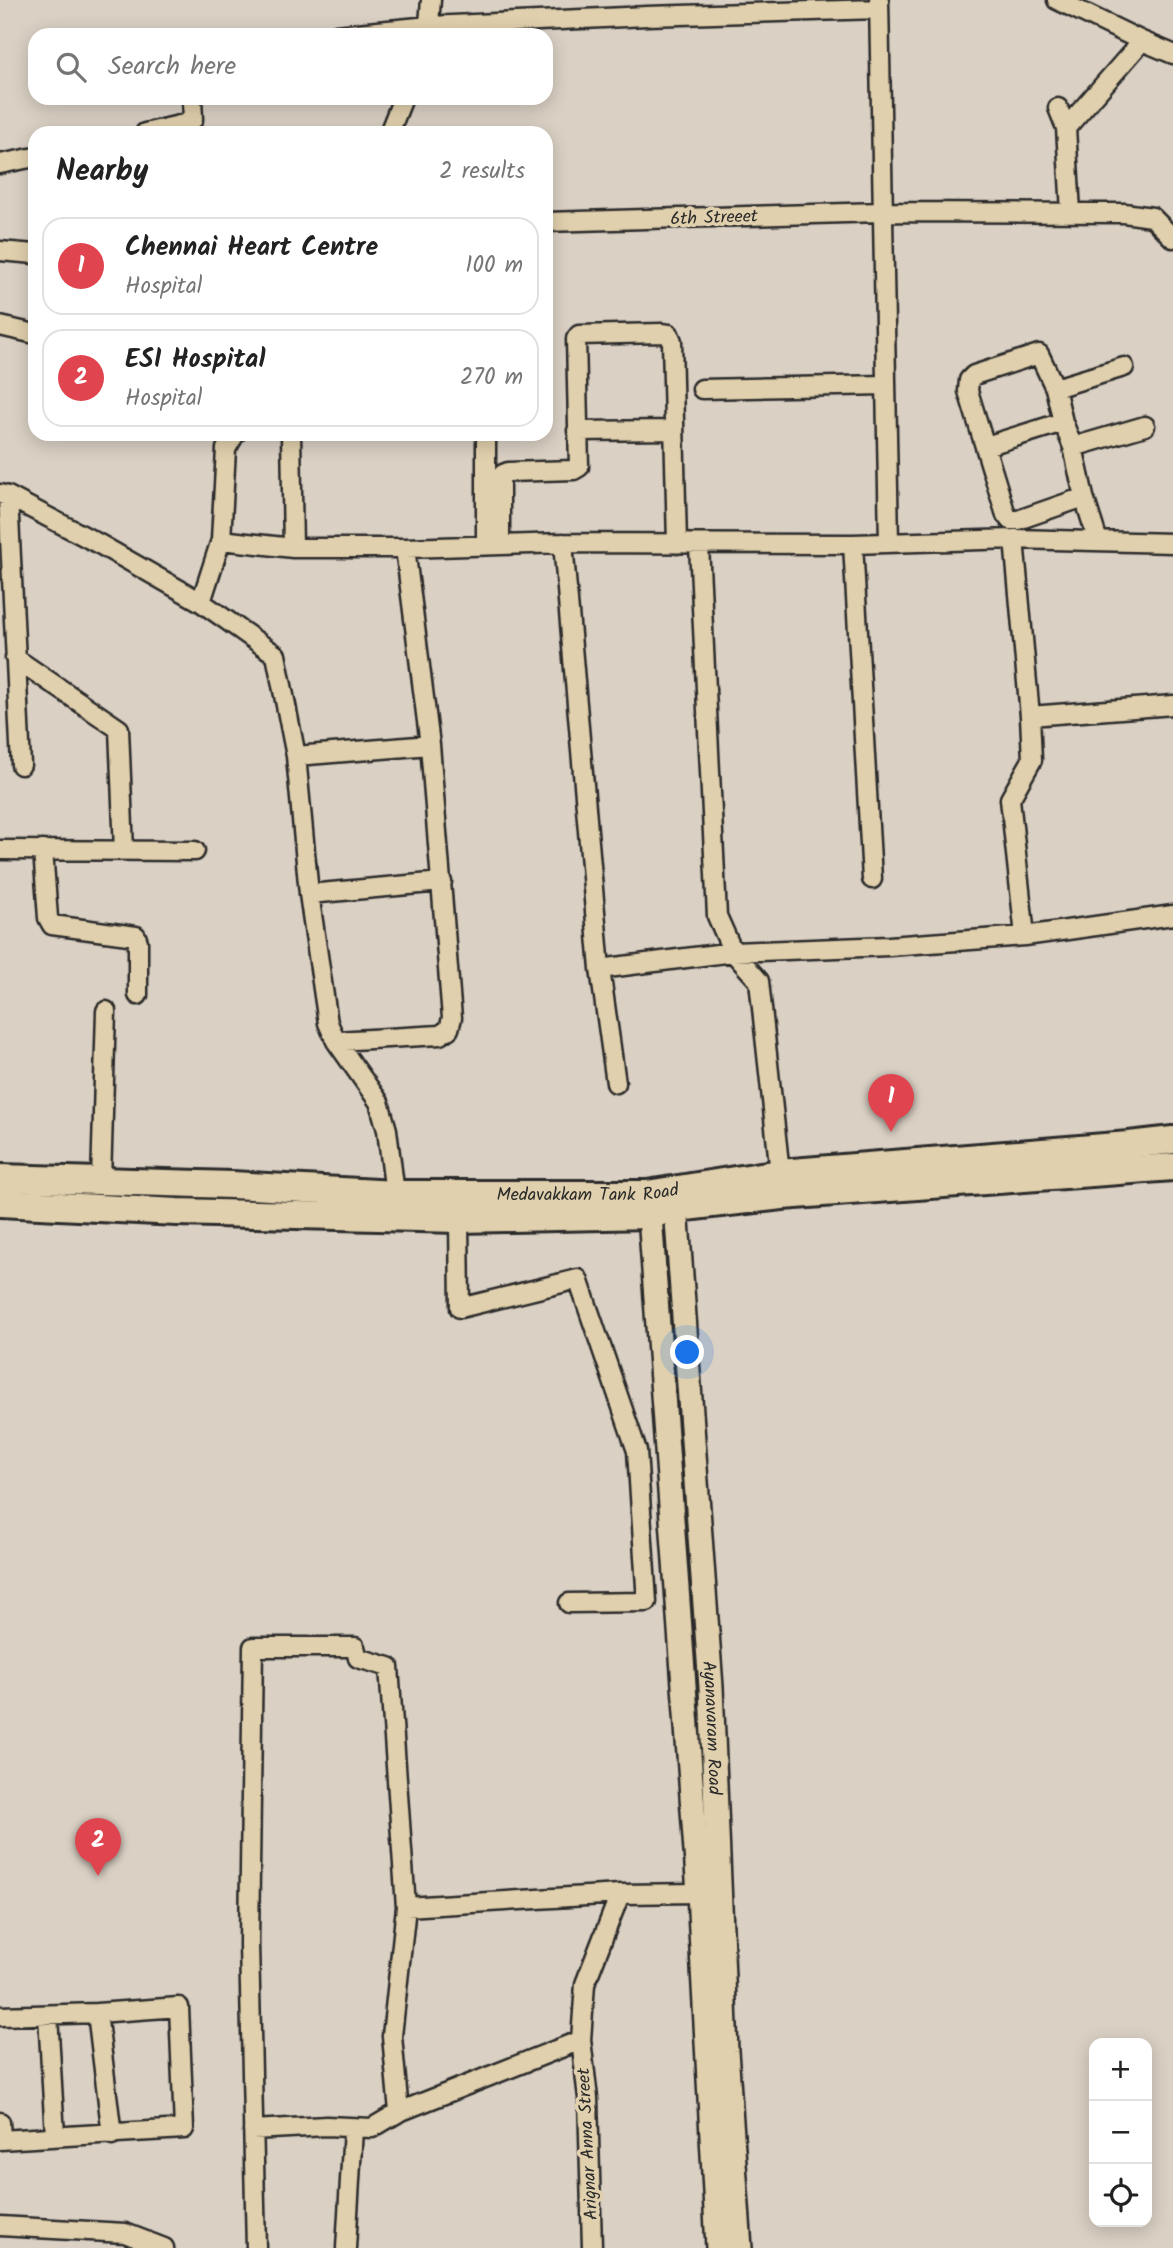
<!DOCTYPE html>
<html lang="en">
<head>
<meta charset="utf-8">
<style>
  :root { --surface:#fff; --page:#f6f6f6; --text:#222; --muted:#767676; --line:#e0e0e0; --accent:#2b2b2b }
  body { margin:0; font-family:Kalam,sans-serif; background:var(--page); color:var(--text) }
  .controls { position:absolute; right:21px; bottom:21px; display:grid; overflow:hidden; border-radius:14px; box-shadow:0 4px 18px #0003 }
  .controls button { width:63px; height:63px; display:grid; place-items:center; padding:0; border:0; border-bottom:2px solid var(--line); background:var(--surface); color:var(--text); font:35px sans-serif }
  .you { position:absolute; left:688px; top:1353px; width:24px; height:24px; margin:-18px; border:5px solid #fff; border-radius:50%; background:#1a73e8; box-shadow:0 0 0 10px #1a73e833 }
  .badge { display:grid; place-items:center; width:46px; height:46px; border-radius:50%; background:var(--accent); color:#fff; font-size:23px; font-weight:700 }
  .pin { position:absolute; translate:-50% -58px; filter:drop-shadow(0 2px 4px #0008) }
  .pin::after { content:''; position:absolute; top:37px; width:24px; height:21px; background:inherit; clip-path:polygon(0 0,100% 0,50% 100%) }
  .list { margin:0; padding:0; list-style:none }
  h2 { display:flex; justify-content:space-between; align-items:center; height:91px; margin:0; padding:0 28px; font-size:30px }
  h2 small { font-size:23px; font-weight:400; color:var(--muted) }
  .list li { display:grid; grid-template-columns:46px 1fr auto; gap:21px; align-items:center; box-sizing:border-box; height:98px; margin:0 14px 14px; padding:0 14px; border:2px solid var(--line); border-radius:21px }
  .list b { display:block; font-size:26px; white-space:nowrap }
  .list p { margin:0; font-size:23px; white-space:nowrap; color:var(--muted) }
  .list em { font-size:23px; font-style:normal; color:var(--muted) }
  .icon { flex:none; width:38px; height:38px; fill:none; stroke:currentColor; stroke-width:2; stroke-linecap:round; stroke-linejoin:round }
  .map { position:relative; flex:none; width:1173px; height:2248px; overflow:hidden }
  .search { position:absolute; background:var(--surface); box-shadow:0 4px 18px #0003; left:28px; top:28px; width:525px; height:77px; display:flex; align-items:center; gap:18px; box-sizing:border-box; padding:0 24px; border-radius:21px; color:var(--muted); font-size:26px }
  .panel { position:absolute; background:var(--surface); box-shadow:0 4px 18px #0003; left:28px; top:126px; width:525px; height:315px; border-radius:21px }
  .map>svg:first-child { display:block }
  .lines { fill:none; stroke-linecap:round; stroke-linejoin:round }
  .minor-casing { stroke:#2b2b2b; stroke-width:23 }
  .tertiary-casing { stroke:#2b2b2b; stroke-width:28 }
  .secondary-casing { stroke:#2b2b2b; stroke-width:32 }
  .minor { stroke:#e1d0ad; stroke-width:18 }
  .tertiary { stroke:#e1d0ad; stroke-width:23 }
  .secondary { stroke:#e1d0ad; stroke-width:26 }
  .labels { text-anchor:middle; stroke-width:7; stroke-linejoin:round; paint-order:stroke }
  .street-label { font-size:18px; fill:#2b2b2b; stroke:#e1d0ad }
</style>
</head>
<body>
<div class="map">
<svg width="1173" height="2248" viewBox="0 0 1173 2248">
  <rect width="100%" height="100%" fill="#dad0c4"/>
  <filter id="ink" filterUnits="userSpaceOnUse"><feTurbulence type="fractalNoise" baseFrequency=".0143" numOctaves="2"/><feDisplacementMap in="SourceGraphic" scale="14" xChannelSelector="R" yChannelSelector="G"/><feConvolveMatrix kernelMatrix="1 2 1 2 8 2 1 2 1" color-interpolation-filters="sRGB"/></filter>
  <g filter="url(#ink)">
    <g class="lines">
      <defs>
        <path id="minor" d="M 879,0 L 889,543
          M 1057,0 L 1142,41 L 1173,54
          M 336,35 L 430,26 L 647,16 L 879,9
          M 428,35 L 431,0
          M 1058,108 L 1066,128 L 1071,212
          M 184,124 L 193,119 L 192,98
          M 1066,128 L 1142,41
          M 145,133 L 184,124 L 185,133
          M 389,133 L 403,98
          M 0,164 L 35,157
          M 546,222 L 881,212 L 1124,213 L 1152,217 L 1173,238
          M 0,251 L 35,254
          M 0,326 L 35,334
          M 1055,388 L 1124,367
          M 702,389 L 885,385
          M 577,431 L 674,430
          M 291,434 L 293,548
          M 486,434 L 486,545
          M 986,446 L 1063,422
          M 1073,447 L 1145,426
          M 0,494 L 8,496 L 101,545 L 201,602 L 276,655 L 296,756 L 309,894 L 328,1023 L 336,1041 L 379,1102 L 387,1130 L 395,1194
          M 8,496 L 21,765
          M 1084,497 L 1018,520 L 1010,520 L 1006,515 L 968,391 L 969,380 L 974,375 L 1039,354 L 1055,388 L 1063,422 L 1073,447 L 1084,497 L 1098,541
          M 1014,539 L 1030,716 L 1032,760 L 1010,799 L 1025,936
          M 221,540 L 293,548 L 405,548 L 563,543 L 853,544 L 1014,539 L 1173,543
          M 563,543 L 600,969 L 616,1083
          M 853,544 L 872,879
          M 500,545 L 500,480 L 503,474 L 508,472 L 574,470 L 579,467 L 576,339 L 579,335 L 661,333 L 669,334 L 672,341 L 677,544
          M 699,545 L 717,916 L 733,952 L 759,981 L 780,1173
          M 201,602 L 221,540 L 226,449 L 235,434
          M 15,658 L 119,729 L 124,851
          M 1030,716 L 1173,705
          M 296,756 L 430,745
          M 0,850 L 195,851
          M 43,850 L 48,918 L 52,925 L 136,936 L 138,942 L 138,995
          M 309,894 L 442,882
          M 600,969 L 733,952 L 889,946 L 1025,936 L 1173,915
          M 336,1041 L 440,1035 L 449,1029 L 452,1018 L 430,745 L 405,548
          M 101,1181 L 106,1011
          M 459,1219 L 460,1308 L 578,1279 L 637,1451 L 647,1602 L 569,1603
          M 97,2013 L 112,2135
          M 48,2015 L 55,2136
          M 0,2016 L 97,2013 L 179,2007 L 184,2129 L 0,2140
          M 399,2112 L 392,2036 L 406,1907 L 620,1894 L 699,1893
          M 0,2122 L 1,2140
          M 253,2130 L 326,2126 L 372,2128 L 399,2112 L 581,2040
          M 0,2226 L 125,2233 L 164,2248
          M 256,2248 L 249,1944 L 253,1647 L 355,1647 L 358,1658 L 389,1667 L 406,1907
          M 346,2248 L 353,2129
          M 592,2248 L 588,2098 L 581,2040 L 585,1984 L 620,1894"/>
        <g id="tertiary">
          <path id="s1" d="M 675,1193 L 711,1687 L 726,2051 L 740,2248"/>
          <path d="M 647,1197 L 650,1215 L 699,1893 L 718,2248"/>
        </g>
        <g id="secondary">
          <path id="s2" d="M 0,1178 L 232,1185 L 395,1194 L 647,1194 L 780,1173 L 1129,1145 L 1173,1140"/>
          <path d="M 0,1203 L 177,1212 L 459,1219 L 650,1215 L 677,1208 L 782,1196 L 1173,1167"/>
        </g>
      </defs>
      <use href="#minor" class="minor-casing"/>
      <use href="#tertiary" class="tertiary-casing"/>
      <use href="#secondary" class="secondary-casing"/>
      <use href="#minor" class="minor"/>
      <use href="#tertiary" class="tertiary"/>
      <use href="#secondary" class="secondary"/>
    </g>
  </g>
  <g class="labels">
    <g class="street-label">
      <text transform="translate(714 217) rotate(-2)" y="6">6th Streeet</text>
      <text dy="6" stroke="none"><textPath href="#s2" startOffset="588">Medavakkam Tank Road</textPath></text>
      <text dy="6" stroke="none"><textPath href="#s1" startOffset="536">Ayanavaram Road</textPath></text>
      <text transform="translate(587 2144) rotate(-93)" y="6">Arignar Anna Street</text>
    </g>
  </g>
</svg>
<div class="controls">
<button>+</button>
<button>−</button>
<button><svg class="icon" aria-label="locate" viewBox="0 0 24 24"><circle cx="12" cy="12" r="6"/><path d="M12 2v4M12 18v4M2 12h4M18 12h4"/></svg></button>
</div>
<div class="you"></div>
<div class="pin badge" style="left:891px;top:1132px;background:#e0444e">1</div>
<div class="pin badge" style="left:98px;top:1876px;background:#e0444e">2</div>
<div class="search"><svg class="icon" aria-label="search" viewBox="0 0 24 24"><circle cx="10" cy="10" r="6"/><path d="M15 15l6 6"/></svg>Search here</div>
<section class="panel">
<h2>Nearby<small>2 results</small></h2>
<ul class="list">
<li><span class="badge" style="background:#e0444e">1</span><div><b>Chennai Heart Centre</b><p>Hospital</p></div><em>100 m</em></li>
<li><span class="badge" style="background:#e0444e">2</span><div><b>ESI Hospital</b><p>Hospital</p></div><em>270 m</em></li>
</ul>
</section>
</div>
</body>
</html>
